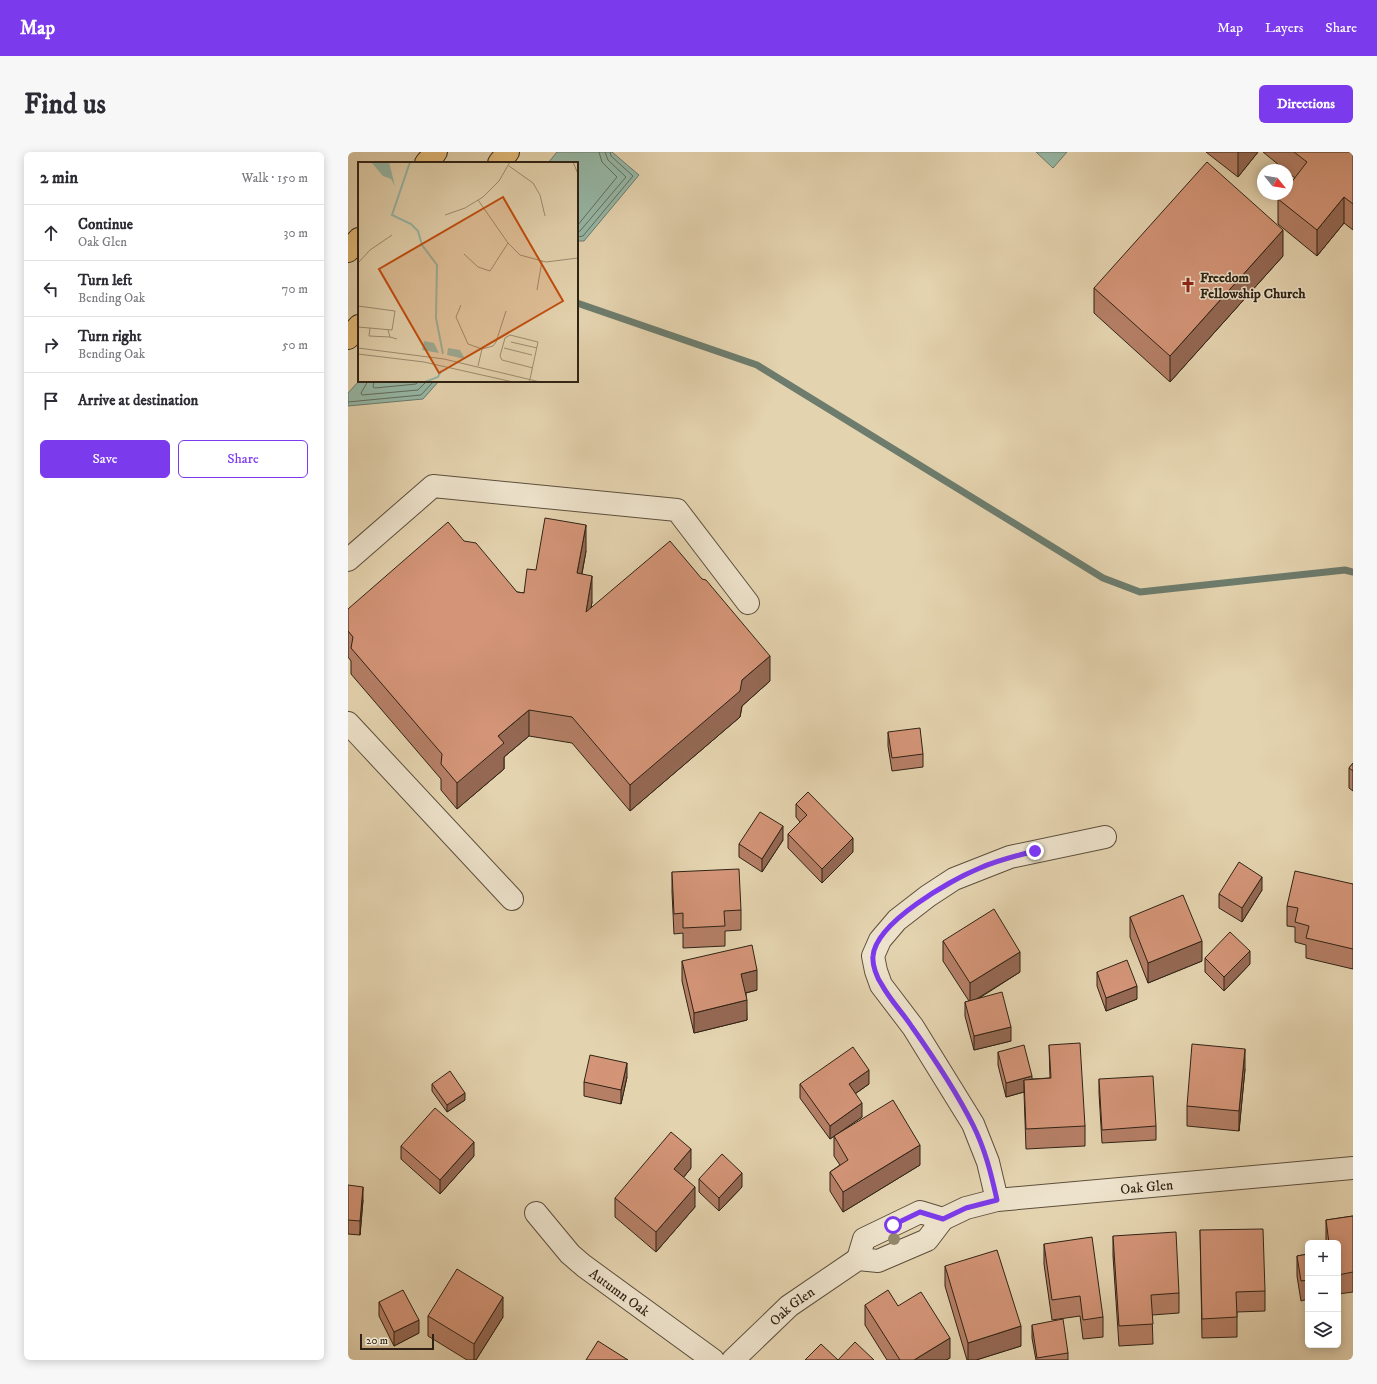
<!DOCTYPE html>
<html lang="en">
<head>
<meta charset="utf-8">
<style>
  :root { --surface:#fff; --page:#f7f7f7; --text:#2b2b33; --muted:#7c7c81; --line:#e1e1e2; --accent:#7c3aed }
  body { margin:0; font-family:"IM FELL DW Pica",serif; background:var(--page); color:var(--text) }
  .controls { position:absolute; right:12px; bottom:12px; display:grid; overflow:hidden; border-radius:6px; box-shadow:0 2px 10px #0003 }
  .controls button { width:36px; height:36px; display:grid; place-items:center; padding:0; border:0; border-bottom:1px solid var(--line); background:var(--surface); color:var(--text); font:20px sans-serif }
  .compass { position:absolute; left:909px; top:12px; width:36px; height:36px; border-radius:50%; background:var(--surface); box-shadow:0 2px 10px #0003; rotate:120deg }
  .scale { position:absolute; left:12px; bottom:10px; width:74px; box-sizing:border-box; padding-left:4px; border:2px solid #302315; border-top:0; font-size:11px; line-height:14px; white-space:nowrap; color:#302315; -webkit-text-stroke:3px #ede2cb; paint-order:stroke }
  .stop { position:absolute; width:12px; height:12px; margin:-9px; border:3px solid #7c3aed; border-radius:50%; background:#fff }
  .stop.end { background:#7c3aed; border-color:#fff; box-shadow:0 1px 4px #0008 }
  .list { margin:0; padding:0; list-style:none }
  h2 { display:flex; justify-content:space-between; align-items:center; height:52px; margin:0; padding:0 16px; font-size:17px }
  h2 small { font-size:13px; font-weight:400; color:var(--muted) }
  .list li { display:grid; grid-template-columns:26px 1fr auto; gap:12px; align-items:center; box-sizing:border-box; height:56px; padding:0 16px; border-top:1px solid var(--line) }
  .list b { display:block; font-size:15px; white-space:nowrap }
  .list p { margin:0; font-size:13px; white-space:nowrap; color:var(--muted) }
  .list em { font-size:13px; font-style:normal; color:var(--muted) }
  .actions { display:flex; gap:8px; padding:12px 16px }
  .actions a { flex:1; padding:9px 0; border:1px solid var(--accent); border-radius:6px; text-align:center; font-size:14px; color:var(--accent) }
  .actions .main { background:var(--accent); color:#fff }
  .icon { flex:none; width:22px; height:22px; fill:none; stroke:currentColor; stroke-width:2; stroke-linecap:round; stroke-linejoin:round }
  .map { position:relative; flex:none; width:1005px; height:1208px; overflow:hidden; border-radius:6px }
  header { display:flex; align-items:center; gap:24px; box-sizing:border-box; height:56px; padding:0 20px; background:var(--accent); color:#fff }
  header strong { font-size:19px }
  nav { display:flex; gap:22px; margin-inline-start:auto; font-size:14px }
  .intro { display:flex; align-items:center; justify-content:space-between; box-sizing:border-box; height:96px; padding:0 24px }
  h1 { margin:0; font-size:28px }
  .button { padding:10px 18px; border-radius:6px; background:var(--accent); color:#fff; font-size:14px; font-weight:700 }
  main { display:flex; gap:24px; padding:0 24px }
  aside { flex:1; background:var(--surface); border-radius:6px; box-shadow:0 2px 10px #0003 }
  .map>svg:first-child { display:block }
  .water { fill:#96b8a7; stroke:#6d7c6d }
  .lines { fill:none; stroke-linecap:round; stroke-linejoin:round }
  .shore { stroke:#636e5e; stroke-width:1 }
  .stream { stroke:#6d7c6d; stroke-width:7 }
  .minor-casing { stroke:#5d4f3c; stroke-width:24 }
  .major-casing { stroke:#302315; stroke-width:24 }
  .minor { stroke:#ede2cb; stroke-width:22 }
  .major { stroke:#e2ba78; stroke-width:22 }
  .tree { fill:#93886b }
  .wall { fill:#b57f66; stroke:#302315 }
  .shaded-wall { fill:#946853; stroke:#302315 }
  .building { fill:#d39477; stroke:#302315 }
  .route { stroke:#7c3aed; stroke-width:5 }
  .labels { text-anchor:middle; stroke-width:3; stroke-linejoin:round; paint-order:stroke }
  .poi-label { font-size:14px; font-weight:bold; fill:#302315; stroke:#ede2cb; text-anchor:start }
  .street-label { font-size:14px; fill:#302315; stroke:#ede2cb }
  .inset-river { fill:none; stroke:#96b8a7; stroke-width:2 }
  .inset-road { fill:none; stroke:#9c8d71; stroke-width:1 }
  .view { fill:#c34e0e; fill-opacity:0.15; stroke:#c34e0e; stroke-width:2 }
  .inset-edge { fill:none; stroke:#302315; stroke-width:2 }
</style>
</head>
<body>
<header>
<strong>Map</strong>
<nav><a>Map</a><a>Layers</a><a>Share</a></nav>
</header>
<div class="intro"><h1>Find us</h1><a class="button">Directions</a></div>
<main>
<aside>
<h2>2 min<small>Walk · 150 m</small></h2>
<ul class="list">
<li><svg class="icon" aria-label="ahead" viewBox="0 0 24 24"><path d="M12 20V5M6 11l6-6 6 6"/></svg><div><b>Continue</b><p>Oak Glen</p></div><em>30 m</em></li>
<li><svg class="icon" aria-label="left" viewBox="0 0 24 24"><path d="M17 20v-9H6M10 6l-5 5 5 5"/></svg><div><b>Turn left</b><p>Bending Oak</p></div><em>70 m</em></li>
<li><svg class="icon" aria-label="right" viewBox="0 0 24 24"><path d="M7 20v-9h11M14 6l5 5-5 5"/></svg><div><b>Turn right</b><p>Bending Oak</p></div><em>50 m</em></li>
<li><svg class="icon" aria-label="arrive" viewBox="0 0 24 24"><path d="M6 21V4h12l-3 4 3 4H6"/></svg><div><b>Arrive at destination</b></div></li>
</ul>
<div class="actions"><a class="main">Save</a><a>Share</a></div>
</aside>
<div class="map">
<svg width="1005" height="1208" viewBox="0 0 1005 1208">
  <rect width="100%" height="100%" fill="#e4d3af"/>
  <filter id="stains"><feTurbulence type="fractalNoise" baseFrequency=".005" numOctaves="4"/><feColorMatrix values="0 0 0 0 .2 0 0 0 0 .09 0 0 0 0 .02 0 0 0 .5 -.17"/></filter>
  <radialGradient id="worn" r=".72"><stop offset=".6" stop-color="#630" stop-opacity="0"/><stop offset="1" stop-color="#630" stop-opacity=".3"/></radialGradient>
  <path class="water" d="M 209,0 L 264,0 L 291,23 L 236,89 L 229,89 L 229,11 L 200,11 Z
    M 688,0 L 719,0 L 705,16 Z
    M 11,229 L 91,229 L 75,247 L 0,254 L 0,241 Z"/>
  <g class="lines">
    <path class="shore" d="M 229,74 L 269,25 L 254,10 L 251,0
      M 229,80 L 232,79 L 278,25 L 260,8 L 257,0
      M 229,85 L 235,84 L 285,24 L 263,4 L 262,0
      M 20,229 L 13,241 L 14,243 L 70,238 L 79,229
      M 26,229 L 25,235 L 27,236 L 68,232 L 71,229
      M 0,250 L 73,243 L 86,229"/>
    <path class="stream" d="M 229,151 L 409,213 L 755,426 L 792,440 L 997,418 L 1005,420"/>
    <defs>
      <g id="minor">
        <path d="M 0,408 L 85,334 L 329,358 L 400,451"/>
        <path d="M 0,571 L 164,747"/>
        <path d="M 649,1048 L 640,1010 L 625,972 L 565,875 L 533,833 L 528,819 L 525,804 L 532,788 L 549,768 L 580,744 L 606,727 L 662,705 L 757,685"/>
        <path id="s1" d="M 188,1061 L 222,1102 L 236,1114 L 365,1208"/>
        <path d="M 510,1107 L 516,1087 L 572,1060 L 595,1067"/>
        <path id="s2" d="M 385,1208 L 441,1154 L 510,1107 L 530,1109 L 579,1088 L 595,1067 L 618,1056 L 649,1048 L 1005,1016"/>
      </g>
      <path id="major" d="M 78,11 L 88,0
        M 151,11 L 160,0
        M 0,99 L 11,87
        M 0,186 L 11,174"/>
    </defs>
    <use href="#minor" class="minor-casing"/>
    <use href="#major" class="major-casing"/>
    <use href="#minor" class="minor"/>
    <use href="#major" class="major"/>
  </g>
  <circle class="tree" cx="546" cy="1087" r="6"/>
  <path class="wall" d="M 858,0 L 910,0 L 890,25 Z
    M 915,0 L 1005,0 L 1005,78 L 996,71 L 969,104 L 930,72 L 930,47 L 947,26 L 939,20 L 939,18 L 937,18 Z
    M 935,104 L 822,230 L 746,161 L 746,136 Z
    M 116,389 L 169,440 L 176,441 L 188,418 L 238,399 L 234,422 L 244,450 L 243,455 L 422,529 L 394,554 L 392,565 L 282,659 L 224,591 L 181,584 L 156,605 L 156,617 L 109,657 L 93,638 L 93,627 L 3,522 L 3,509 L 0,505 L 0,457 Z
    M 540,580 L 575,602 L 575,615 L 544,619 L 540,594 Z
    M 1005,611 L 1005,639 L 1001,636 L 1001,616 Z
    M 448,652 L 505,700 L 474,731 L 440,696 L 440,682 L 452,670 L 448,665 Z
    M 435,688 L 414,720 L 391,705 L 391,692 Z
    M 324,720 L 393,758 L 393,778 L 377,779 L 377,794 L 335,796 L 335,781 L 326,782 L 324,740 Z
    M 1005,732 L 1005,817 L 958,806 L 958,793 L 947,790 L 947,775 L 939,774 L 939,754 Z
    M 914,738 L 894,770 L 871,756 L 871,742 Z
    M 782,765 L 854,809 L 800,831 L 782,785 Z
    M 595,789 L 672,820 L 630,847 L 663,889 L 626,898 L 617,864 L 617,850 L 621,849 L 595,809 Z
    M 857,806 L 902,812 L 876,839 L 857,820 Z
    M 334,809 L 409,838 L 398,841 L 399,868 L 346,881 L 334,829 Z
    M 749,820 L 789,847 L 758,859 L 749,834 Z
    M 701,893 L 737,974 L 737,994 L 678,997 L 676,940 L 658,945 L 650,913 L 650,900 L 684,927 L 702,926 Z
    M 897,917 L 891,979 L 839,974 L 839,954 Z
    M 279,925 L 273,952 L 236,944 L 236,930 Z
    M 751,927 L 808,974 L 808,988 L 754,991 L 751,941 Z
    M 84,932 L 117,948 L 99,960 L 84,939 Z
    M 452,932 L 521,932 L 507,942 L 514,965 L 482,987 L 452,946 Z
    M 486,984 L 572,1013 L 495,1060 L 482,1039 L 482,1020 L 492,1013 L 486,1004 Z
    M 53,994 L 126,1004 L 92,1042 L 53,1007 Z
    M 343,1016 L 335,1026 L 347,1055 L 308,1100 L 267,1065 L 267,1046 Z
    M 351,1027 L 394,1035 L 371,1059 L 351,1040 Z
    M 0,1033 L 15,1048 L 12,1083 L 0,1082 Z
    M 1005,1064 L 1005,1140 L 990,1142 L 990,1091 L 978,1091 L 978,1068 Z
    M 852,1078 L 917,1139 L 917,1159 L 889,1160 L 889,1185 L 854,1186 Z
    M 765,1084 L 831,1141 L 831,1161 L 804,1163 L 805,1192 L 771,1194 L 765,1104 Z
    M 696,1092 L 755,1165 L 755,1185 L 735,1187 L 732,1164 L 704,1168 L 696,1112 Z
    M 960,1102 L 960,1147 L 953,1149 L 949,1124 L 949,1104 Z
    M 597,1114 L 673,1194 L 628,1208 L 619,1208 L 597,1134 Z
    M 31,1150 L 71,1181 L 46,1194 L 31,1164 Z
    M 517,1153 L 550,1154 L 602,1206 L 598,1208 L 539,1208 L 517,1173 Z
    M 80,1164 L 155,1165 L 128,1208 L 119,1208 L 80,1184 Z
    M 684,1173 L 720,1201 L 720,1208 L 688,1208 L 684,1186 Z"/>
  <path class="shaded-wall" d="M 890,0 L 910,0 L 890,25 Z
    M 996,45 L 996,71 L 969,104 L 969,78 Z
    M 935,78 L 935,104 L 822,230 L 822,204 Z
    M 238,373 L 238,399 L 229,447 L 229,421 Z
    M 244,424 L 244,450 L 238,486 L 238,460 Z
    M 422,504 L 422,529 L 394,554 L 392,565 L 282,659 L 282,633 L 394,528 Z
    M 181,558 L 181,584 L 156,605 L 156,617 L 109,657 L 109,631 L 150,584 Z
    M 435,674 L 435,688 L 414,720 L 414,707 Z
    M 505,686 L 505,700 L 474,731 L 474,717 Z
    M 914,725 L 914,738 L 894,770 L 894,756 Z
    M 854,789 L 854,809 L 800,831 L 800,811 Z
    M 902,799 L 902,812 L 876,839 L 876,825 Z
    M 672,800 L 672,820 L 622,851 L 622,831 Z
    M 409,818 L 409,838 L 393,842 L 393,822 Z
    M 789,834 L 789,847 L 758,859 L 758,846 Z
    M 399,848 L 399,868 L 346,881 L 346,861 Z
    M 663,875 L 663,889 L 626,898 L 626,884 Z
    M 897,897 L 897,917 L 891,979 L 891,959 Z
    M 279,911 L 279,925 L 273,952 L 273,938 Z
    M 521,918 L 521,932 L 501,946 L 501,932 Z
    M 684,924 L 684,938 L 676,928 L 676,940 L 658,945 L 658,931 Z
    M 117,941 L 117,948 L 99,960 L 99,953 Z
    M 514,951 L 514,965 L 482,987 L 482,974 Z
    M 126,990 L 126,1004 L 92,1042 L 92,1028 Z
    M 572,993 L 572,1013 L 495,1060 L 495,1040 Z
    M 343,997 L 343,1016 L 326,1037 L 326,1017 Z
    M 394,1021 L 394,1035 L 371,1059 L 371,1046 Z
    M 15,1035 L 15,1048 L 12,1083 L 12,1069 Z
    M 347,1035 L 347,1055 L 308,1100 L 308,1080 Z
    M 155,1145 L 155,1165 L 128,1208 L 126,1208 L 126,1192 Z
    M 71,1168 L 71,1181 L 46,1194 L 46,1180 Z
    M 673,1174 L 673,1194 L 628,1208 L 620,1208 L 620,1191 Z
    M 602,1186 L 602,1206 L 598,1208 L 566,1208 Z"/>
  <path class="building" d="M 946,0 L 1005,0 L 1005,52 L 996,45 L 969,78 L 930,47 L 934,42 L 939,42 L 939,36 L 959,10 Z
    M 859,10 L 935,78 L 822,204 L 746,136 Z
    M 197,366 L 238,373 L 229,421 L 244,424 L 238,460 L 322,389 L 354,427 L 358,428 L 422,504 L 394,528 L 392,539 L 282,633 L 224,565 L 181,558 L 150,584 L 156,591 L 109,631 L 93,612 L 94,602 L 3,496 L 5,485 L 0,479 L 0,457 L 100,370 L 116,389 L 128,391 L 169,440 L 176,441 L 179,417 L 188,418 Z
    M 572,576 L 575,602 L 544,606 L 540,580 Z
    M 1005,611 L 1005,619 L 1001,616 Z
    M 460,640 L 505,686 L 474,717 L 440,682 L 459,663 L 448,652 Z
    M 412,660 L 435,674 L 414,707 L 391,692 Z
    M 891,710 L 914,725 L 894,756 L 871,742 Z
    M 391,717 L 393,758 L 376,759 L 377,774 L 335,776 L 335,761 L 326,762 L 324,720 Z
    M 947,719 L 1005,732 L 1005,797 L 958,786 L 961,774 L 947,770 L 950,756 L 939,754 Z
    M 835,743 L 854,789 L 800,811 L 782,765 Z
    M 646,757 L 672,800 L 622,831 L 595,789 Z
    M 882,780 L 902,799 L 876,825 L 857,806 Z
    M 404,793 L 409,818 L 393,822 L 399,848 L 346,861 L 334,809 Z
    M 779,808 L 789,834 L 758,846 L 749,820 Z
    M 654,840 L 663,875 L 626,884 L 617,850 Z
    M 732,891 L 737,974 L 678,977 L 676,928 L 703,926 L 701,893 Z
    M 844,892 L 897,897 L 891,959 L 839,954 Z
    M 676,893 L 684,924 L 658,931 L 650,900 Z
    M 505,895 L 521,918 L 501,932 L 514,951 L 482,974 L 452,932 Z
    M 242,903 L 279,911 L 273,938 L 236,930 Z
    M 102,919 L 117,941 L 99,953 L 84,932 Z
    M 805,924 L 808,974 L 754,978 L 751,927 Z
    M 545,948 L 572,993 L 495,1040 L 482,1020 L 500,1008 L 486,984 Z
    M 87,956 L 126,990 L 92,1028 L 53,994 Z
    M 323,980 L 343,997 L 326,1017 L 347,1035 L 308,1080 L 267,1046 Z
    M 374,1002 L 394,1021 L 371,1046 L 351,1027 Z
    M 0,1033 L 15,1035 L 12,1069 L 0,1068 Z
    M 1005,1064 L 1005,1120 L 990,1123 L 990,1091 L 981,1091 L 978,1068 Z
    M 915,1077 L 917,1139 L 888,1140 L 889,1165 L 854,1167 L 852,1078 Z
    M 828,1080 L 831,1141 L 803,1143 L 805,1172 L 771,1174 L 765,1084 Z
    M 744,1085 L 755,1165 L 735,1168 L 732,1144 L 704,1148 L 696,1092 Z
    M 649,1098 L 673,1174 L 620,1191 L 597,1114 Z
    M 960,1102 L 960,1128 L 953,1129 L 949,1104 Z
    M 109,1117 L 155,1145 L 126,1192 L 80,1164 Z
    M 55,1138 L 71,1168 L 46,1180 L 31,1150 Z
    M 540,1138 L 550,1154 L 573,1140 L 602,1186 L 566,1208 L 552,1208 L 517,1153 Z
    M 715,1167 L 720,1201 L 689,1206 L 684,1173 Z
    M 250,1189 L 280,1208 L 238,1208 Z
    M 507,1190 L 526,1208 L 457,1208 L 473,1192 L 490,1208 Z"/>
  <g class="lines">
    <path class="route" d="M 545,1073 L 572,1060 L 595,1067 L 618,1056 L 649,1048 C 643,1021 637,997 625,973 C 608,939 586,906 564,875 C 555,861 542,848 534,833 C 529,826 524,813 525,804 C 528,770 603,728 632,716 C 650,708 668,704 687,699"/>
  </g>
  <defs>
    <symbol id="church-bare" viewBox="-9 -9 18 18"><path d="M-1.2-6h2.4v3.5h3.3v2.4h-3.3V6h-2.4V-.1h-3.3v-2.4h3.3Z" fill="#8f2418" stroke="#ede2cb" stroke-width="2.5" paint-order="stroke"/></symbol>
  </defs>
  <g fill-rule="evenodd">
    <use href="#church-bare" x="829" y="122" width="22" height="22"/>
  </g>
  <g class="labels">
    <g class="poi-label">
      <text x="852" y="130">Freedom<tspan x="852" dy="16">Fellowship Church</tspan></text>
    </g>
    <g class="street-label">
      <text dy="5" stroke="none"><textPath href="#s2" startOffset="469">Oak Glen</textPath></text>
      <text dy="5" stroke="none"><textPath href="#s1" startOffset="116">Autumn Oak</textPath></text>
      <text dy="5" stroke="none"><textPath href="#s2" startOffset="80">Oak Glen</textPath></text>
    </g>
  </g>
  <g transform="translate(10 10)">
    <rect width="220" height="220" fill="#e4d3af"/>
    <path d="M 13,0 L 31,0 L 37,24 L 33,17 L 25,14 ZM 66,179 L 76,181 L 81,191 L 64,188 ZM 90,186 L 102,188 L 107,197 L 89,193 Z" fill="#96b8a7"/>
    <path class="inset-river" d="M 52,0 L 34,53 L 53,62 L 60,69 L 64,83 L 79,103 L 78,156 L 85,192M 67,220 L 80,215 L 83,209"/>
    <path class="inset-road" d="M 215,0 L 220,12M 151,4 L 175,21 L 182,33 L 187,54M 120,38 L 150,81 L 162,93 L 188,100 L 220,96M 87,53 L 107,46 L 125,35 L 141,19 L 152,0M 106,92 L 120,105 L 132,109 L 150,81M 0,101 L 12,88 L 34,73M 179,128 L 184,99M 103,143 L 98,155 L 110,182 L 124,187 L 135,184 L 138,180 L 148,149M 0,144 L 37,149 L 34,168 L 0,165M 12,166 L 11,174 L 32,175M 30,168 L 32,175 L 39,177M 153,180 L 179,186M 0,186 L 86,197 L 182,220M 146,186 L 174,193M 0,192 L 66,200 L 155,220M 120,204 L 124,187M 171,220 L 172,217 L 180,180 L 152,173 L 147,176 L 142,194 L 144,198 L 175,206"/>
    <path class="view" d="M 145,35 L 205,139 L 81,211 L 21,107 Z"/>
    <rect width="220" height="220" class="inset-edge"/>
  </g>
  <rect width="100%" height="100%" filter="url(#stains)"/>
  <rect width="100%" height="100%" fill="url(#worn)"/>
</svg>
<div class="controls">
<button>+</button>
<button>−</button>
<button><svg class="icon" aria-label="layers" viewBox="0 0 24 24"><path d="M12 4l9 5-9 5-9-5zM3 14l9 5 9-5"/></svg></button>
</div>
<svg class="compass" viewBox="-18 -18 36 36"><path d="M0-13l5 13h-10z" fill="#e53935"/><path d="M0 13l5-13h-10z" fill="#7c7c81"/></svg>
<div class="scale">20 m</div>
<div class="stop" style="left:545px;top:1073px"></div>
<div class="stop end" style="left:687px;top:699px"></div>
</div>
</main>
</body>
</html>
